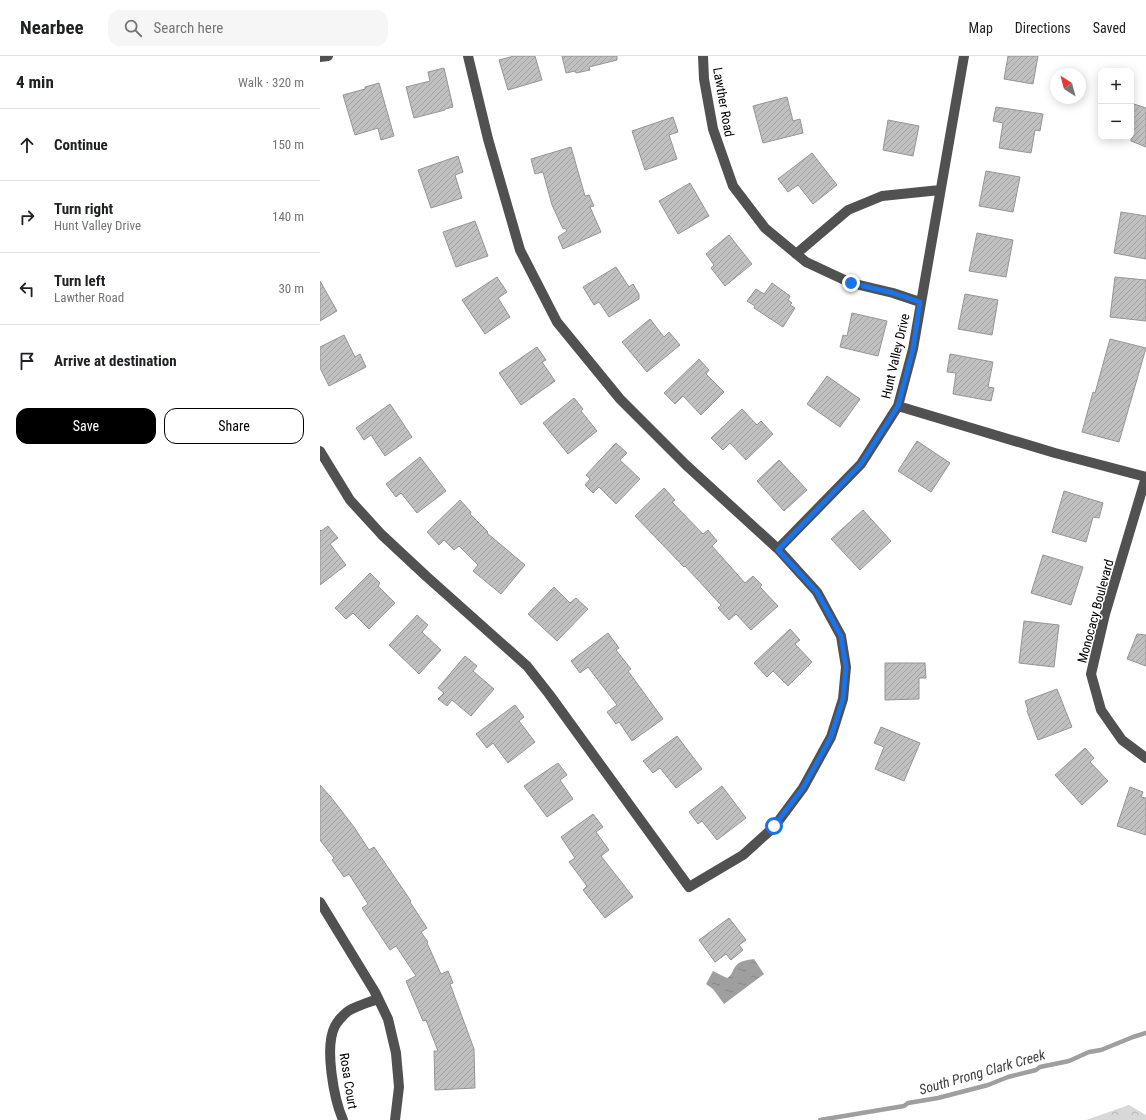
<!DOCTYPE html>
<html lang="en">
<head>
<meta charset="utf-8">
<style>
  :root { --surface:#fff; --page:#f6f6f6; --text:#202124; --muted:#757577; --line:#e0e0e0; --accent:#000 }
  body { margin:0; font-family:"Roboto Condensed",sans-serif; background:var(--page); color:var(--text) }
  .controls { position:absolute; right:12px; top:12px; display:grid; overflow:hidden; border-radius:8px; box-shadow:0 2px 10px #0003 }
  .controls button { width:36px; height:36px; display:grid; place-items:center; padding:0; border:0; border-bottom:1px solid var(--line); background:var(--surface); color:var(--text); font:20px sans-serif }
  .compass { position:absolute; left:730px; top:12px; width:36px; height:36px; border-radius:50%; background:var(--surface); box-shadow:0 2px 10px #0003; rotate:324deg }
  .stop { position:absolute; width:12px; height:12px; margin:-9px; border:3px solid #1a73e8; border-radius:50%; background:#fff }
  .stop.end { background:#1a73e8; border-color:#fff; box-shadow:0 1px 4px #0008 }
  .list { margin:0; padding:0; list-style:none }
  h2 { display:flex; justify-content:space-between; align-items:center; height:52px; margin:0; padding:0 16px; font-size:17px }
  h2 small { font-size:13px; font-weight:400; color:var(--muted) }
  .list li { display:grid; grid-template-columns:26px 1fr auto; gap:12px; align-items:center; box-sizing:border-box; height:72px; padding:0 16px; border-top:1px solid var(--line) }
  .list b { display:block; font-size:15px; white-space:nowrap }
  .list p { margin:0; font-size:13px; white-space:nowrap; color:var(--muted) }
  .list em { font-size:13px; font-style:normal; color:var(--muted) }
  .actions { display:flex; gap:8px; padding:12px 16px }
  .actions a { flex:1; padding:9px 0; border:1px solid var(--accent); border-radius:12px; text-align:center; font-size:14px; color:var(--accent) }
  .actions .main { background:var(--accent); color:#fff }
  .icon { flex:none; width:22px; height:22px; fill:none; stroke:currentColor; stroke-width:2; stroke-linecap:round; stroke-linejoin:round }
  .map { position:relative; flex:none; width:826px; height:1064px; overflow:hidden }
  header { display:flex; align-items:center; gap:24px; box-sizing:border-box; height:56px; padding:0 20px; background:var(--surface); border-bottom:1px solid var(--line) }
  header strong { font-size:19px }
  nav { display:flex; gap:22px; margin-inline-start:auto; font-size:14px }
  .search { width:280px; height:36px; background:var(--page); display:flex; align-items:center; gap:10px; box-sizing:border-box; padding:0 14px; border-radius:12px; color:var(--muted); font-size:15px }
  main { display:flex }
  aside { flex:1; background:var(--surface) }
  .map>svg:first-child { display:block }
  .forest { fill:url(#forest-crowns) }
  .water { fill:url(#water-ripples) }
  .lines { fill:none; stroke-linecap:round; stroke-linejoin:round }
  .stream { stroke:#9f9f9f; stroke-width:4.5 }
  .building { fill:url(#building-hatch); stroke:#959595 }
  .minor { stroke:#515151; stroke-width:10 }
  .route { stroke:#1a73e8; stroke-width:5 }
  .labels { text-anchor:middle; stroke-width:3; stroke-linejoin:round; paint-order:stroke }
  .street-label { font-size:13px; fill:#000; stroke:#fff }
  .water-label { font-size:14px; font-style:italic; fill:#404040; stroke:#fff }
</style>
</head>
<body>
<header>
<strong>Nearbee</strong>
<div class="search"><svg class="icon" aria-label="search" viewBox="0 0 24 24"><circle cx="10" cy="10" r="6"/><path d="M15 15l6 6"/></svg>Search here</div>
<nav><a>Map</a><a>Directions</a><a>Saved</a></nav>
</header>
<main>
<aside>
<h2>4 min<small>Walk · 320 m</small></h2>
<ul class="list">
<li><svg class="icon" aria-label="ahead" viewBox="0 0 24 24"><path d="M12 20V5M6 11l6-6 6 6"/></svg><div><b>Continue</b></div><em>150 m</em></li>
<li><svg class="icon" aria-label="right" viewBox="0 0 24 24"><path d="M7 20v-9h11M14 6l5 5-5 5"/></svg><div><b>Turn right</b><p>Hunt Valley Drive</p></div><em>140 m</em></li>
<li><svg class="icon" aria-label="left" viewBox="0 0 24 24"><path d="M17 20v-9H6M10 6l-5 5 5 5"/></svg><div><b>Turn left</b><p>Lawther Road</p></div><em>30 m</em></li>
<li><svg class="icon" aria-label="arrive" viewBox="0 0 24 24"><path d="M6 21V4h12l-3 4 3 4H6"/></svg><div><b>Arrive at destination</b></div></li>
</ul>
<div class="actions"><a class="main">Save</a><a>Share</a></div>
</aside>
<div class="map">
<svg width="826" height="1064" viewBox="0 0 826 1064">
  <defs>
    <pattern id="forest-crowns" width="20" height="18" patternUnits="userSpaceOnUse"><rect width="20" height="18" fill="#d8d8d8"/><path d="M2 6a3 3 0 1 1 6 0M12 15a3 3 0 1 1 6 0" fill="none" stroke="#b8b8b8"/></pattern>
    <pattern id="water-ripples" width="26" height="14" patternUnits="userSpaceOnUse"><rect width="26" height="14" fill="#9f9f9f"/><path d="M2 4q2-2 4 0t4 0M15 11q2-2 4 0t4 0" fill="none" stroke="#878787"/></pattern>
    <pattern id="building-hatch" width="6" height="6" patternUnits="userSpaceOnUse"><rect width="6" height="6" fill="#c0c0c0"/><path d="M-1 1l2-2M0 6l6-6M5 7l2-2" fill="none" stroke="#a3a3a3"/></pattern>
  </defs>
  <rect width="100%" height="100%" fill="#fff"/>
  <path class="forest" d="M 809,1049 L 826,1059 L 826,1064 L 766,1064 Z"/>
  <path class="water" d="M 434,903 L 444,918 L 404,948 L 393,933 L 386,928 L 393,915 L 407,922 C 413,918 411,917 415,911 C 419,905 426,904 434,903 Z"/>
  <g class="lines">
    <path class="stream" d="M 500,1064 L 584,1050 L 588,1047 L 618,1042 L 668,1029 L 688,1021 L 716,1014 L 720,1011 L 749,1005 L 769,996 L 781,994 L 813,981 L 826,977"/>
  </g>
  <path class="building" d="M 194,0 L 215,0 L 222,24 L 188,34 L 179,4 Z
    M 242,0 L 297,0 L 297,4 L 269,11 L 270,14 L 256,17 L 255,15 L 246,17 Z
    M 688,0 L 718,0 L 713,28 L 684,23 Z
    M 124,12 L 133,51 L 125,53 L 125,54 L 94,62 L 86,31 L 110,25 L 108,16 Z
    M 59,27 L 74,80 L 61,84 L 58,72 L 35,79 L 23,39 L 45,33 L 45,31 Z
    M 467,41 L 473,65 L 480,63 L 483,77 L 443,87 L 433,50 Z
    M 811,47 L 826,52 L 826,91 L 811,85 Z
    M 676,51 L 723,58 L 720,75 L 715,74 L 711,97 L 679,92 L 683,67 L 673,65 Z
    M 353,61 L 358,76 L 349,79 L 357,103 L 325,114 L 312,75 Z
    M 568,64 L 599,70 L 593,100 L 563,94 Z
    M 251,91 L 265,140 L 269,139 L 274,150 L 270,151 L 281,176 L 243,193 L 238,181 L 247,175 L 245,172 L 243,173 L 232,149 L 223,116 L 215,118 L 211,103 Z
    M 492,97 L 517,129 L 493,148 L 478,129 L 468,136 L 458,123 Z
    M 138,100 L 143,116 L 135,119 L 142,142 L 111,152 L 98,114 Z
    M 666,115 L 700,121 L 693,156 L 659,150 Z
    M 370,127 L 389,160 L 358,178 L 339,145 Z
    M 801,156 L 826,160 L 826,203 L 794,197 Z
    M 155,165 L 168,200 L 136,211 L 123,176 Z
    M 657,177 L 693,184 L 686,221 L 649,215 Z
    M 409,179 L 432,208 L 405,230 L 391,212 L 394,209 L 386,198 Z
    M 296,211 L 309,231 L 313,228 L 319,238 L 319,243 L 289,261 L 279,246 L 274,249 L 263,231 Z
    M 177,221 L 187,236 L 178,242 L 190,261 L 165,278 L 142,244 Z
    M 795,221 L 826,224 L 826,265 L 790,261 Z
    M 0,225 L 17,255 L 0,265 Z
    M 452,227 L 470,240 L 468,244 L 472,247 L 470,249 L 475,252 L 463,271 L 434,252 L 435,250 L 427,245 L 436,233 L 444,238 Z
    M 645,238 L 678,244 L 672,279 L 638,273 Z
    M 532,257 L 567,265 L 558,300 L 520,291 L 523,279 L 527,280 Z
    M 330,263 L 344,281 L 349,276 L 360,289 L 327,316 L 302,286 Z
    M 24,279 L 35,301 L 40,298 L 46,311 L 9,330 L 0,312 L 0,291 Z
    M 790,283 L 826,292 L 799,386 L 762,376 L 773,336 L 775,337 Z
    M 217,291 L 226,304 L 222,306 L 235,325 L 201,349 L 179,317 Z
    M 630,298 L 673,306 L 668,331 L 674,332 L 671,345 L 633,338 L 636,317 L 627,316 Z
    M 379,303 L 389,314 L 386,318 L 404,336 L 381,359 L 363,340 L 355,348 L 344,337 Z
    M 507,320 L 540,343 L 520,371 L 487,348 Z
    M 254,342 L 263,353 L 261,355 L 277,375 L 248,398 L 223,367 Z
    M 70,348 L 92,381 L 65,400 L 51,379 L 44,384 L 36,372 Z
    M 422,353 L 437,369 L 441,365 L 453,378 L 426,404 L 410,387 L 403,394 L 391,382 Z
    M 597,385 L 630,407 L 611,436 L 578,415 Z
    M 296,387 L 307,397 L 300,404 L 320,423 L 296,448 L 279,431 L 273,437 L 265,429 L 270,423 L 266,419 Z
    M 100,401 L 126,435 L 97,457 L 81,437 L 76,441 L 66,428 Z
    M 459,404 L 487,434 L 464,455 L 437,425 Z
    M 344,432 L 355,444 L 352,446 L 383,478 L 388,474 L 397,485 L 392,490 L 425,527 L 433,520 L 442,529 L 440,531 L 458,550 L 431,574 L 416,558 L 409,564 L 398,552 L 401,549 L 365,510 L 364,511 L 315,460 Z
    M 744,435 L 783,447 L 779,462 L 773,461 L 766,486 L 732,476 Z
    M 140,444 L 151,456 L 150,458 L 168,476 L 167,477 L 205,509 L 181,538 L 153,515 L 158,509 L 139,490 L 134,494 L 124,484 L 119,489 L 107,476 Z
    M 543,454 L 571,485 L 540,514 L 511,483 Z
    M 8,470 L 18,482 L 10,488 L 26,509 L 0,529 L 0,474 L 1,475 Z
    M 723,499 L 763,511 L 751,549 L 711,537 Z
    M 50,517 L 60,527 L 58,530 L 75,547 L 49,573 L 33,557 L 26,563 L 15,552 Z
    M 234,531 L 250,547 L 256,542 L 268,553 L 237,585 L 208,558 Z
    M 97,559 L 108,569 L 102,576 L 121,594 L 99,618 L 69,589 Z
    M 704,565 L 739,569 L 734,611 L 699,607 Z
    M 470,573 L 480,584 L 475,588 L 492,606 L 468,630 L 453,615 L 447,621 L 434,607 Z
    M 288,577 L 299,592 L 296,594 L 311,613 L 308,615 L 343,663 L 312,685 L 299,666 L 296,668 L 287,656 L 297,649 L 268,611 L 260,617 L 251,605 Z
    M 817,578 L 826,579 L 826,610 L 807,603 Z
    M 145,600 L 157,610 L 153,615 L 174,633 L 151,660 L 132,644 L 127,650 L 118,643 L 124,637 L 118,632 Z
    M 565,607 L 605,607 L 606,622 L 599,622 L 599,643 L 565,644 Z
    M 737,633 L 752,671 L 718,684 L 707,655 L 708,654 L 705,645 Z
    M 195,649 L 204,661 L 199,665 L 215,686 L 188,707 L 173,687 L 167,692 L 156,678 Z
    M 561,671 L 600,687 L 584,725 L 555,713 L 564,691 L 554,687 Z
    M 357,680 L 382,713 L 356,732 L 340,712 L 333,717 L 323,705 Z
    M 765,692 L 774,702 L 770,706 L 788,725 L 762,749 L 735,719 Z
    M 238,707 L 247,719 L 240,724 L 253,743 L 227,761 L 204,730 Z
    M 0,729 L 10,740 L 34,771 L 49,794 L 54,791 L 91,845 L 90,846 L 107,872 L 101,876 L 108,886 L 107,887 L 121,918 L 128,915 L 133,927 L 130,928 L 154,993 L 155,1032 L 115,1034 L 114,995 L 118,995 L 106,964 L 103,965 L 86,925 L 96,920 L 76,890 L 70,894 L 42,852 L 48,848 L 41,837 L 29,818 L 24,821 L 12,804 L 14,802 L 0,784 Z
    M 402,730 L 426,762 L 397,784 L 382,765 L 378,768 L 369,756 Z
    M 810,731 L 823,736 L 821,741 L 826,742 L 826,779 L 797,770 Z
    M 273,758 L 283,771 L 276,776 L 289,794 L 281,800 L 313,841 L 285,862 L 263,834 L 267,830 L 249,806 L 255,802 L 241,781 Z
    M 409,862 L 426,884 L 419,889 L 423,894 L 411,904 L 406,898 L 395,906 L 379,884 Z"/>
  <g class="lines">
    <path class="minor" d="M 383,0 L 384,23 L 393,73 L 413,130 L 445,172 L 486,206 L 531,227 L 573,237 L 600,246
      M 0,1 L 8,0
      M 476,198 L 528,154 L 562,140 L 620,134
      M 578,350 L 735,397 L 826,421
      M 0,395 L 30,444 L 62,479 L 106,520 L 207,610 L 229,638 L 369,831 L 423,799 L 454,771 L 483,732 L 511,681 L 523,643 L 526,611 L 521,580 L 497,536 L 458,493 L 366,409 L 300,343 L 237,266 L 200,194 L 168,83 L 148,0
      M 826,421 L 785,558 L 771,618 L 781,654 L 802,684 L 826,702
      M 458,493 L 541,408 L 578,350 L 593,293 L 644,0
      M 0,846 L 55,936 L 68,963 L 76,997 L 79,1031 L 75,1064
      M 23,1064 C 14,1043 4,991 15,970 C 17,966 23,959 27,956 C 33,951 50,946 58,943"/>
  </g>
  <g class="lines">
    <path class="route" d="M 454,770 L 483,732 L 511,681 L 523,643 L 526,611 L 521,580 L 497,536 L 458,494 L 541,408 L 578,350 L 593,293 L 600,246 L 573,237 L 531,227"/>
  </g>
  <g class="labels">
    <g class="street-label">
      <text transform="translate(404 46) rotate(80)" y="5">Lawther Road</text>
      <text transform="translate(575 300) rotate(-77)" y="5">Hunt Valley Drive</text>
      <text transform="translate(775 555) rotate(-75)" y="5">Monocacy Boulevard</text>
      <text transform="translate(29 1025) rotate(81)" y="5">Rosa Court</text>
    </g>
    <g class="water-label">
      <text transform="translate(662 1016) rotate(-16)" y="5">South Prong Clark Creek</text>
    </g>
  </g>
</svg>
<div class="controls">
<button>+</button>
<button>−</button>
</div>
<svg class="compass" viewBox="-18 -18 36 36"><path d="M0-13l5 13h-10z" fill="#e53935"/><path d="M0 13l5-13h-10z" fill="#757577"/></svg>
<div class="stop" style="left:454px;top:770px"></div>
<div class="stop end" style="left:531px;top:227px"></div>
</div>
</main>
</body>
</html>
